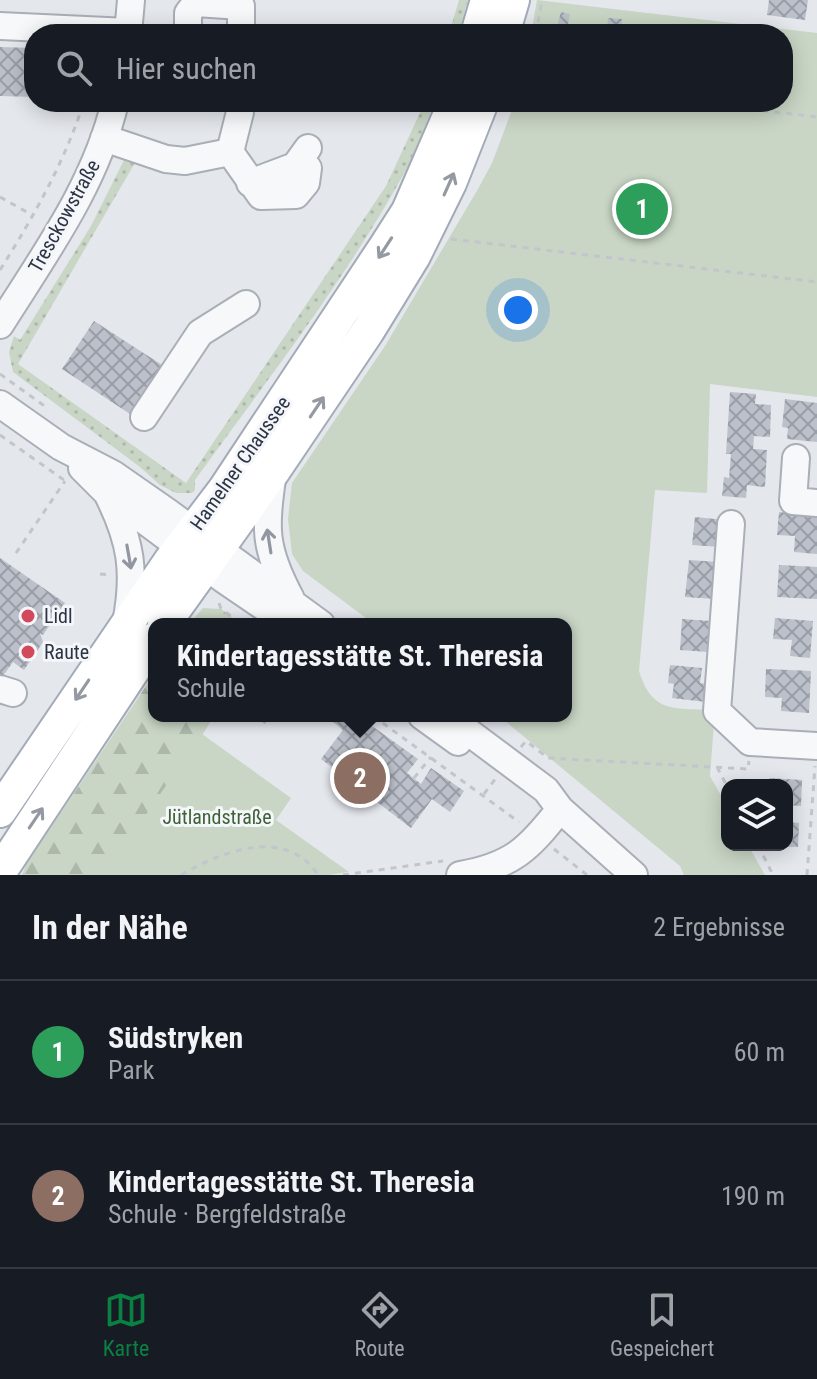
<!DOCTYPE html>
<html lang="de">
<head>
<meta charset="utf-8">
<style>
  :root { --surface:#171b24; --page:#242831; --text:#f1f3f6; --muted:#9ea1a6; --line:#363941; --accent:#0b8043 }
  body { margin:0; font-family:"Roboto Condensed",sans-serif; background:var(--page); color:var(--text) }
  .controls { position:absolute; right:24px; bottom:24px; display:grid; overflow:hidden; border-radius:16px; box-shadow:0 4px 20px #0003 }
  .controls button { width:72px; height:72px; display:grid; place-items:center; padding:0; border:0; border-bottom:2px solid var(--line); background:var(--surface); color:var(--text); font:40px sans-serif }
  .you { position:absolute; left:518px; top:310px; width:28px; height:28px; margin:-20px; border:6px solid #fff; border-radius:50%; background:#1a73e8; box-shadow:0 0 0 12px #1a73e833 }
  .badge { display:grid; place-items:center; width:52px; height:52px; border-radius:50%; background:var(--accent); color:#fff; font-size:26px; font-weight:700 }
  .pin { position:absolute; translate:-50% -50%; border:4px solid #fff; box-shadow:0 2px 8px #0006 }
  .popup { position:absolute; left:148px; top:618px; width:424px; height:104px; box-sizing:border-box; display:grid; place-content:center; border-radius:16px; background:var(--surface); filter:drop-shadow(0 2px 6px #0005); font-size:26px; white-space:nowrap; color:var(--muted) }
  .popup b { font-size:30px; color:var(--text) }
  .popup::after { content:''; position:absolute; left:50%; top:100%; margin-left:-16px; border:16px solid transparent; border-top-color:var(--surface) }
  .list { margin:0; padding:0; list-style:none }
  h2 { display:flex; justify-content:space-between; align-items:center; height:104px; margin:0; padding:0 32px; font-size:34px }
  h2 small { font-size:26px; font-weight:400; color:var(--muted) }
  .list li { display:grid; grid-template-columns:52px 1fr auto; gap:24px; align-items:center; box-sizing:border-box; height:144px; padding:0 32px; border-top:2px solid var(--line) }
  .list b { display:block; font-size:30px; white-space:nowrap }
  .list p { margin:0; font-size:26px; white-space:nowrap; color:var(--muted) }
  .list em { font-size:26px; font-style:normal; color:var(--muted) }
  .icon { flex:none; width:44px; height:44px; fill:none; stroke:currentColor; stroke-width:2; stroke-linecap:round; stroke-linejoin:round }
  .map { position:relative; flex:none; width:817px; height:875px; overflow:hidden }
  .search { position:absolute; background:var(--surface); box-shadow:0 4px 20px #0003; left:24px; right:24px; top:24px; height:88px; display:flex; align-items:center; gap:20px; box-sizing:border-box; padding:0 28px; border-radius:32px; color:var(--muted); font-size:30px }
  .sheet { height:392px; background:var(--surface) }
  nav { display:flex; justify-content:space-around; align-items:center; box-sizing:border-box; height:112px; border-top:2px solid var(--line); background:var(--surface); font-size:22px; color:var(--muted) }
  nav a { display:grid; justify-items:center; gap:4px }
  nav .on { color:var(--accent) }
  .map>svg:first-child { display:block }
  .grass { fill:url(#grass-dots) }
  .forest { fill:url(#forest-firs) }
  .green { fill:#c9d6c5 }
  .building { fill:url(#building-cross-hatch) }
  .lines { fill:none; stroke-linecap:round; stroke-linejoin:round }
  .minor-casing { stroke:#a9aeb7; stroke-width:30 }
  .major-casing { stroke:#a3abb8; stroke-width:36 }
  .path { stroke:#c2c5cb; stroke-width:3; stroke-dasharray:6 6; stroke-linecap:butt }
  .minor { stroke:#f7f8fa; stroke-width:26 }
  .major { stroke:#fff; stroke-width:32 }
  .oneway { stroke:#959aa2 }
  .oneway2 { stroke:#9196a0 }
  .poi-dot { fill:#d1495b; stroke:#f4f6f9; stroke-width:3 }
  .labels { text-anchor:middle; stroke-width:6; stroke-linejoin:round; paint-order:stroke }
  .street-label { font-size:20px; fill:#2b3445; stroke:#f4f6f9 }
  .poi-label { font-size:20px; fill:#2b3445; stroke:#f4f6f9; text-anchor:start }
  .park-label { font-size:20px; fill:#3f6138; stroke:#f4f6f9 }
</style>
</head>
<body>
<div class="map">
<svg width="817" height="875" viewBox="0 0 817 875">
  <defs>
    <pattern id="grass-dots" width="8" height="8" patternUnits="userSpaceOnUse" patternTransform="scale(2)"><rect width="8" height="8" fill="#c9d6c5"/><path d="M2 2h.1M6 6h.1" fill="none" stroke="#adb8ab" stroke-width="1.8" stroke-linecap="round"/></pattern>
    <pattern id="forest-firs" width="22" height="20" patternUnits="userSpaceOnUse" patternTransform="scale(2)"><rect width="22" height="20" fill="#c9d6c5"/><path d="M5 1l3.5 6h-7zM16 11l3.5 6h-7z" fill="#adb8ab"/></pattern>
    <pattern id="building-cross-hatch" width="8" height="8" patternUnits="userSpaceOnUse" patternTransform="scale(2)"><rect width="8" height="8" fill="#bbc0ca"/><path d="M0 0l8 8M0 8l8-8" fill="none" stroke="#989da6"/></pattern>
  </defs>
  <rect width="100%" height="100%" fill="#e4e7ec"/>
  <path class="grass" d="M 459,0 L 468,0 L 458,34 L 449,34 Z
    M 425,102 L 435,102 C 425,124 417,148 406,170 C 346,279 268,379 195,480 L 195,490 L 192,493 L 176,493 L 160,485 L 140,467 L 13,372 L 9,352 L 14,336 L 20,340 L 91,226 L 125,158 L 136,161 L 18,364 L 186,483 L 386,186 Z"/>
  <path class="forest" d="M 203,608 L 221,609 L 241,624 L 189,624 Z
    M 154,674 L 154,716 L 214,716 L 154,813 L 99,875 L 22,875 L 26,865 Z"/>
  <path class="green" d="M 537,0 L 817,33 L 817,397 L 710,384 L 707,493 L 655,490 L 639,671 C 652,713 673,708 711,710 L 714,723 L 710,776 L 727,806 L 727,845 L 748,845 L 765,875 L 684,875 L 680,866 L 499,716 L 566,716 L 566,624 L 374,624 L 303,571 L 292,554 L 288,519 L 292,483 L 385,346 L 478,189 L 492,163 L 515,102 L 783,102 L 783,34 L 531,34 Z
    M 202,734 L 291,798 L 276,820 L 349,872 L 328,875 L 99,875 L 124,846 Z"/>
  <path class="building" d="M 769,0 L 808,0 L 805,20 L 767,15 Z
    M 561,12 L 570,14 L 567,29 L 557,27 Z
    M 608,18 L 622,19 L 621,31 L 607,29 Z
    M 656,24 L 667,25 L 666,34 L 655,34 Z
    M 0,47 L 34,48 L 34,97 L 0,96 Z
    M 94,321 L 162,365 L 130,414 L 62,369 Z
    M 730,392 L 756,394 L 755,404 L 771,405 L 770,437 L 754,436 L 753,449 L 767,450 L 765,487 L 747,485 L 746,498 L 722,496 L 724,477 L 729,478 L 731,454 L 726,454 Z
    M 785,399 L 817,403 L 817,442 L 787,439 L 788,428 L 782,427 Z
    M 779,512 L 817,515 L 817,554 L 794,552 L 795,536 L 777,535 Z
    M 695,517 L 724,520 L 721,547 L 692,545 Z
    M 0,558 L 65,603 L 43,635 L 40,633 L 43,642 L 24,670 L 13,662 L 0,680 Z
    M 689,560 L 719,562 L 715,599 L 685,597 Z
    M 779,565 L 817,567 L 817,599 L 777,597 Z
    M 775,618 L 813,621 L 810,658 L 790,656 L 792,640 L 773,639 Z
    M 682,619 L 711,621 L 709,652 L 680,650 Z
    M 670,665 L 702,668 L 700,683 L 708,684 L 706,702 L 672,698 L 674,684 L 668,683 Z
    M 766,669 L 811,671 L 809,713 L 781,711 L 782,698 L 765,697 Z
    M 253,716 L 270,716 L 265,724 Z
    M 326,716 L 358,716 L 418,759 L 407,773 L 421,784 L 431,768 L 464,791 L 450,812 L 432,799 L 411,828 L 321,759 L 343,730 Z
    M 769,778 L 802,780 L 801,806 L 787,805 L 787,785 L 769,785 Z
    M 787,822 L 799,823 L 798,847 L 787,847 Z"/>
  <g class="lines">
    <defs>
      <path id="minor" d="M 0,26 L 128,32
        M 128,34 L 131,0
        M 188,34 L 188,13 L 196,3 L 241,6 L 241,34
        M 240,102 L 240,112 L 230,152 L 261,196 L 296,195 L 306,183 L 308,168
        M 104,138 L 166,159 L 185,161 L 230,152
        M 250,183 L 295,166 L 308,148
        M 0,325 C 44,255 96,184 115,102
        M 0,404 L 61,447 L 113,474 L 169,513 L 321,624
        M 144,417 L 200,333 L 246,304
        M 796,458 L 793,501 L 817,503
        M 82,468 L 106,492 L 223,579 L 289,624
        M 273,472 C 265,528 263,547 291,599
        M 108,495 C 131,541 136,572 126,623
        M 731,524 L 717,711 L 750,742 L 817,746
        M 0,689 L 13,693
        M 422,716 L 458,742
        M 447,716 L 546,790 L 560,809 L 634,875
        M 460,875 C 512,866 529,849 560,809"/>
      <path id="major" d="M 477,34 L 487,0
        M 503,34 L 513,0
        M 164,624 L 273,472 L 368,331 L 414,256 L 450,183 L 482,102
        M 0,811 L 170,561 L 224,490 L 385,247 L 408,211 L 455,102
        M 0,872 L 154,639"/>
    </defs>
    <use href="#minor" class="minor-casing"/>
    <use href="#major" class="major-casing"/>
    <path class="path" d="M 536,34 L 542,0
      M 691,102 L 817,117
      M 0,197 L 34,216
      M 451,239 L 817,282
      M 0,270 C 34,216 64,163 84,102
      M 0,374 L 46,407
      M 0,435 L 64,480
      M 16,553 L 65,481
      M 100,574 L 110,575
      M 219,603 L 221,609 L 242,624
      M 373,716 L 519,822
      M 521,747 L 526,741 L 548,758 L 748,769 L 749,761
      M 717,767 L 727,786
      M 414,778 L 431,757
      M 484,794 L 496,778
      M 758,845 L 773,875
      M 554,849 L 587,875
      M 181,875 C 222,851 286,826 318,875
      M 343,875 L 443,861
      M 807,875 L 815,766"/>
    <use href="#minor" class="minor"/>
    <use href="#major" class="major"/>
  </g>
  <defs><path id="oneway-shaft" d="M-6 0H5M1.5-3L5.5 0L1.5 3" fill="none" stroke-width="1.6" stroke-linecap="round" stroke-linejoin="round" transform="scale(2)"/></defs>
  <g class="oneway">
    <use href="#oneway-shaft" transform="translate(449 184) rotate(-66)"/>
    <use href="#oneway-shaft" transform="translate(385 248) rotate(123)"/>
    <use href="#oneway-shaft" transform="translate(317 407) rotate(-56)"/>
    <use href="#oneway-shaft" transform="translate(82 690) rotate(124)"/>
    <use href="#oneway-shaft" transform="translate(36 818) rotate(-56)"/>
  </g>
  <g class="oneway2">
    <use href="#oneway-shaft" transform="translate(269 541) rotate(-99)"/>
    <use href="#oneway-shaft" transform="translate(129 557) rotate(80)"/>
  </g>
  <g class="poi-dot">
    <circle cx="28" cy="616" r="8"/>
    <circle cx="28" cy="652" r="8"/>
  </g>
  <g class="labels">
    <g class="street-label">
      <text transform="translate(64 216) rotate(-61)" y="7">Tresckowstraße</text>
      <text transform="translate(240 463) rotate(-55)" y="7">Hamelner Chaussee</text>
    </g>
    <g class="poi-label">
      <text x="44" y="623">Lidl</text>
      <text x="44" y="659">Raute</text>
    </g>
    <g class="park-label">
      <text x="217" y="824">Jütlandstraße</text>
    </g>
  </g>
</svg>
<div class="controls">
<button><svg class="icon" aria-label="layers" viewBox="0 0 24 24"><path d="M12 4l9 5-9 5-9-5zM3 14l9 5 9-5"/></svg></button>
</div>
<div class="you"></div>
<div class="pin badge" style="left:642px;top:209px;background:#2e9e5b">1</div>
<div class="pin badge" style="left:360px;top:778px;background:#8d6e63">2</div>
<div class="popup"><b>Kindertagesstätte St. Theresia</b>Schule</div>
<div class="search"><svg class="icon" aria-label="search" viewBox="0 0 24 24"><circle cx="10" cy="10" r="6"/><path d="M15 15l6 6"/></svg>Hier suchen</div>
</div>
<section class="sheet">
<h2>In der Nähe<small>2 Ergebnisse</small></h2>
<ul class="list">
<li><span class="badge" style="background:#2e9e5b">1</span><div><b>Südstryken</b><p>Park</p></div><em>60 m</em></li>
<li><span class="badge" style="background:#8d6e63">2</span><div><b>Kindertagesstätte St. Theresia</b><p>Schule · Bergfeldstraße</p></div><em>190 m</em></li>
</ul>
</section>
<nav>
<a class="on"><svg class="icon" aria-label="map" viewBox="0 0 24 24"><path d="M3 6l6-2 6 2 6-2v14l-6 2-6-2-6 2zM9 4v14M15 6v14"/></svg>Karte</a>
<a><svg class="icon" aria-label="directions" viewBox="0 0 24 24"><path d="M12 3l9 9-9 9-9-9zM9 14v-3h6M13 9l2 2-2 2"/></svg>Route</a>
<a><svg class="icon" aria-label="saved" viewBox="0 0 24 24"><path d="M7 4h10v16l-5-4-5 4z"/></svg>Gespeichert</a>
</nav>
</body>
</html>
